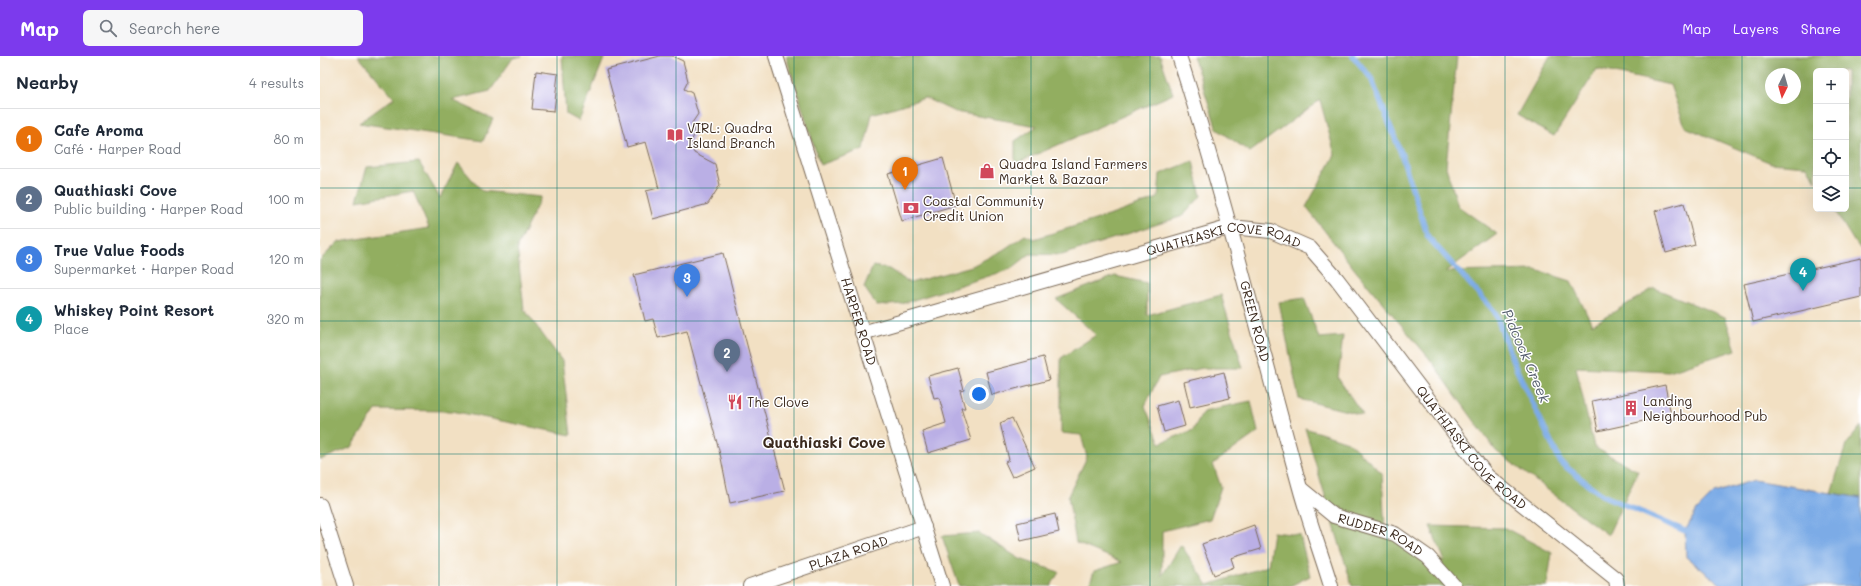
<!DOCTYPE html>
<html lang="en">
<head>
<meta charset="utf-8">
<style>
  :root { --surface:#fff; --page:#f6f6f7; --text:#1f2937; --muted:#747a83; --line:#e0e1e3; --accent:#7c3aed }
  body { margin:0; font-family:Mali,sans-serif; background:var(--page); color:var(--text) }
  .controls { position:absolute; right:12px; top:12px; display:grid; overflow:hidden; border-radius:6px; box-shadow:0 4px 16px #0002 }
  .controls button { width:36px; height:36px; display:grid; place-items:center; padding:0; border:0; border-bottom:1px solid var(--line); background:var(--surface); color:var(--text); font:20px sans-serif }
  .compass { position:absolute; left:1445px; top:12px; width:36px; height:36px; border-radius:50%; background:var(--surface); box-shadow:0 4px 16px #0002; rotate:185deg }
  .you { position:absolute; left:659px; top:338px; width:14px; height:14px; margin:-10px; border:3px solid #fff; border-radius:50%; background:#1a73e8; box-shadow:0 0 0 6px #1a73e833 }
  .badge { display:grid; place-items:center; width:26px; height:26px; border-radius:50%; background:var(--accent); color:#fff; font-size:13px; font-weight:700 }
  .pin { position:absolute; translate:-50% -33px; filter:drop-shadow(0 1px 2px #0008) }
  .pin::after { content:''; position:absolute; top:21px; width:14px; height:12px; background:inherit; clip-path:polygon(0 0,100% 0,50% 100%) }
  .list { margin:0; padding:0; list-style:none }
  h2 { display:flex; justify-content:space-between; align-items:center; height:52px; margin:0; padding:0 16px; font-size:17px }
  h2 small { font-size:13px; font-weight:400; color:var(--muted) }
  .list li { display:grid; grid-template-columns:26px 1fr auto; gap:12px; align-items:center; box-sizing:border-box; height:60px; padding:0 16px; border-top:1px solid var(--line) }
  .list b { display:block; font-size:15px; white-space:nowrap }
  .list p { margin:0; font-size:13px; white-space:nowrap; color:var(--muted) }
  .list em { font-size:13px; font-style:normal; color:var(--muted) }
  .icon { flex:none; width:22px; height:22px; fill:none; stroke:currentColor; stroke-width:2; stroke-linecap:round; stroke-linejoin:round }
  .map { position:relative; flex:none; width:1541px; height:530px; overflow:hidden }
  header { display:flex; align-items:center; gap:24px; box-sizing:border-box; height:56px; padding:0 20px; background:var(--accent); color:#fff }
  header strong { font-size:19px }
  nav { display:flex; gap:22px; margin-inline-start:auto; font-size:14px }
  .search { width:280px; height:36px; background:var(--page); display:flex; align-items:center; gap:10px; box-sizing:border-box; padding:0 14px; border-radius:6px; color:var(--muted); font-size:15px }
  main { display:flex }
  aside { flex:1; background:var(--surface) }
  .map>svg:first-child { display:block }
  .forest { fill:#92ae60; stroke:#666c3f; fill-rule:evenodd }
  .water { fill:#7cabe6; stroke:#5c6a82 }
  .lines { fill:none; stroke-linecap:round; stroke-linejoin:round }
  .stream { stroke:#7cabe6; stroke-width:5.5 }
  .building { fill:#baafe5 }
  .street-casing { stroke:#7b6a58; stroke-width:16 }
  .street { stroke:#fff; stroke-width:14 }
  .grid { fill:none; stroke:#0f766e; stroke-width:1; stroke-opacity:0.55 }
  .labels { text-anchor:middle; stroke-width:3; stroke-linejoin:round; paint-order:stroke }
  .poi-label { font-size:13px; fill:#3b2a1e; stroke:#fff; text-anchor:start }
  .street-label { font-size:13px; fill:#3b2a1e; stroke:#fff }
  .water-label { font-size:14px; font-style:italic; fill:#555e6e; stroke:#fff }
  .quarter-label { font-size:15px; font-weight:bold; fill:#3b2a1e; stroke:#fff }
</style>
</head>
<body>
<header>
<strong>Map</strong>
<div class="search"><svg class="icon" aria-label="search" viewBox="0 0 24 24"><circle cx="10" cy="10" r="6"/><path d="M15 15l6 6"/></svg>Search here</div>
<nav><a>Map</a><a>Layers</a><a>Share</a></nav>
</header>
<main>
<aside>
<h2>Nearby<small>4 results</small></h2>
<ul class="list">
<li><span class="badge" style="background:#e8710a">1</span><div><b>Cafe Aroma</b><p>Café · Harper Road</p></div><em>80 m</em></li>
<li><span class="badge" style="background:#5c6f8a">2</span><div><b>Quathiaski Cove</b><p>Public building · Harper Road</p></div><em>100 m</em></li>
<li><span class="badge" style="background:#3f7fe0">3</span><div><b>True Value Foods</b><p>Supermarket · Harper Road</p></div><em>120 m</em></li>
<li><span class="badge" style="background:#0f9aa8">4</span><div><b>Whiskey Point Resort</b><p>Place</p></div><em>320 m</em></li>
</ul>
</aside>
<div class="map">
<svg width="1541" height="530" viewBox="0 0 1541 530">
  <rect width="100%" height="100%" fill="#fff"/>
  <filter id="ink" filterUnits="userSpaceOnUse"><feTurbulence type="fractalNoise" baseFrequency=".025" numOctaves="2"/><feDisplacementMap in="SourceGraphic" scale="8" xChannelSelector="R" yChannelSelector="G"/><feConvolveMatrix kernelMatrix="1 2 1 2 8 2 1 2 1" color-interpolation-filters="sRGB"/></filter>
  <filter id="wash" filterUnits="userSpaceOnUse"><feTurbulence type="fractalNoise" baseFrequency=".012" numOctaves="4" result="noise"/><feDisplacementMap in="SourceGraphic" scale="16" xChannelSelector="R" yChannelSelector="G"/><feGaussianBlur stdDeviation="0.9" result="paint"/><feColorMatrix in="noise" values="0 0 0 0 0 0 0 0 0 0 0 0 0 0 0 0 0 1.4 0 .05"/><feComposite in="paint" operator="in"/></filter>
  <g filter="url(#wash)">
    <rect width="100%" height="100%" fill="#f2e0c3"/>
    <path class="forest" d="M 38,0 L 202,0 L 193,2 L 170,35 L 132,44 L 173,63 L 163,85 L 39,67 L 74,42 Z
      M 242,0 L 285,0 L 259,65 L 246,58 Z
      M 466,0 L 840,0 L 853,38 L 695,108 L 695,85 L 717,70 L 635,56 L 605,42 L 552,58 L 544,93 L 500,109 Z
      M 873,0 L 1137,0 L 1126,111 L 1138,150 L 1177,178 L 1125,216 L 1216,214 L 1251,225 L 1272,269 L 1334,232 L 1405,261 L 1416,294 L 1349,315 L 1256,311 L 1274,391 L 1318,415 L 1288,479 L 1176,395 L 1109,302 L 1035,214 L 986,151 L 1015,99 L 1000,44 L 930,96 L 897,73 Z
      M 1230,0 L 1541,0 L 1541,193 L 1535,187 L 1514,153 L 1526,153 L 1526,15 L 1496,15 L 1496,125 L 1487,110 L 1451,107 L 1365,71 L 1350,29 L 1277,13 L 1234,80 L 1197,59 ZM 1451,18 L 1475,18 L 1475,42 L 1451,42 Z
      M 873,105 L 881,140 L 863,160 L 742,199 L 710,198 L 691,213 L 581,248 L 557,250 L 544,231 L 553,210 L 569,213 L 590,227 L 652,210 L 683,194 L 705,179 L 714,183 L 794,158 L 838,142 L 840,118 Z
      M 99,106 L 120,142 L 138,107 L 162,135 L 221,141 L 197,191 L 204,253 L 242,305 L 251,379 L 132,355 L 56,354 L 32,391 L 0,404 L 0,204 L 18,186 L 109,172 L 93,135 L 37,145 L 47,111 Z
      M 795,220 L 827,227 L 827,259 L 901,239 L 923,312 L 883,312 L 839,321 L 825,350 L 840,387 L 873,374 L 883,355 L 931,345 L 938,376 L 893,408 L 901,431 L 890,463 L 842,475 L 842,520 L 861,489 L 888,529 L 948,510 L 953,476 L 980,479 L 990,520 L 970,530 L 769,530 L 774,515 L 802,506 L 756,487 L 748,440 L 767,401 L 761,379 L 741,377 L 741,302 L 776,279 L 736,243 Z
      M 984,242 L 999,282 L 1023,280 L 1018,322 L 1043,359 L 979,343 L 959,246 Z
      M 1541,370 L 1541,442 L 1511,437 L 1526,389 Z
      M 985,372 L 1028,386 L 1062,417 L 1065,480 L 1125,505 L 1110,470 L 1185,472 L 1232,497 L 1227,530 L 1032,530 Z
      M 659,477 L 700,503 L 739,516 L 731,530 L 639,530 L 622,480 Z"/>
    <path class="water" d="M 1434,424 L 1541,442 L 1541,530 L 1403,530 L 1366,501 L 1365,475 L 1377,454 L 1394,437 Z"/>
    <g class="lines">
      <path class="stream" d="M 1033,0 L 1051,22 L 1081,97 L 1108,181 L 1175,256 L 1194,308 L 1241,407 L 1282,439 L 1365,475"/>
    </g>
    <g id="blocks">
      <path class="building" d="M 340,0 L 352,0 L 363,5 L 368,25 L 364,33 L 372,37 L 378,58 L 372,67 L 375,77 L 371,86 L 374,97 L 395,108 L 400,129 L 388,148 L 333,163 L 326,135 L 339,132 L 326,86 L 307,91 L 286,14 Z
        M 216,15 L 238,18 L 234,55 L 212,53 Z
        M 623,102 L 636,149 L 582,165 L 568,118 Z
        M 1364,147 L 1375,189 L 1346,197 L 1335,155 Z
        M 403,197 L 465,435 L 410,447 L 401,402 L 367,275 L 338,282 L 333,263 L 325,265 L 314,219 Z
        M 1541,202 L 1541,241 L 1433,266 L 1424,228 Z
        M 723,301 L 729,324 L 672,339 L 666,316 Z
        M 638,312 L 644,334 L 640,335 L 645,352 L 641,352 L 651,384 L 608,397 L 602,375 L 626,367 L 619,341 L 614,342 L 608,320 Z
        M 904,316 L 910,342 L 870,351 L 864,326 Z
        M 1345,329 L 1351,359 L 1278,375 L 1272,345 Z
        M 858,344 L 865,370 L 844,376 L 837,350 Z
        M 692,362 L 715,411 L 692,421 L 685,406 L 689,404 L 680,367 Z
        M 735,458 L 739,476 L 701,485 L 697,467 Z
        M 934,469 L 941,493 L 911,502 L 914,511 L 894,519 L 882,488 Z"/>
    </g>
  </g>
  <g filter="url(#ink)">
    <use href="#blocks" fill-opacity="0" stroke="#7b6a58" stroke-width="1"/>
    <g class="lines">
      <defs>
        <g id="street">
          <path id="s1" d="M 456,0 L 622,530"/>
          <path id="s2" d="M 859,0 C 905,142 940,287 980,432 C 989,465 1001,497 1011,530"/>
          <path id="s3" d="M 542,277 L 911,171 L 951,175 L 990,192 L 1017,223 L 1167,420 L 1296,523 L 1297,530"/>
          <path id="s4" d="M 981,433 L 1014,460 L 1075,478 L 1108,501 L 1134,530"/>
          <path d="M 0,449 L 26,530"/>
          <path id="s5" d="M 430,530 L 604,471"/>
        </g>
      </defs>
      <use href="#street" class="street-casing"/>
      <use href="#street" class="street"/>
    </g>
  </g>
  <path class="grid" d="M 119,0 L 119,530M 237,0 L 237,530M 356,0 L 356,530M 474,0 L 474,530M 593,0 L 593,530M 711,0 L 711,530M 830,0 L 830,530M 948,0 L 948,530M 1067,0 L 1067,530M 1185,0 L 1185,530M 1304,0 L 1304,530M 1422,0 L 1422,530M 0,132 L 1496,132M 1526,132 L 1541,132M 0,265 L 1541,265M 0,398 L 1541,398"/>
  <defs>
    <symbol id="library-bare" viewBox="-9 -9 18 18"><path d="M-6-4Q-3-5.5-.7-3.5V5Q-3 3-6 4ZM6-4Q3-5.5 .7-3.5V5Q3 3 6 4Z" fill="#d1495b" stroke="#fff" stroke-width="2.5" paint-order="stroke"/></symbol>
    <symbol id="shop-bare" viewBox="-9 -9 18 18"><path d="M-5-2.5h2.3a2.7 3.5 0 0 1 5.4 0H5L5.5 6h-11ZM-1.5-2.5h3a1.5 2.3 0 0 0-3 0Z" fill="#d1495b" stroke="#fff" stroke-width="2.5" paint-order="stroke"/></symbol>
    <symbol id="bank-bare" viewBox="-9 -9 18 18"><path d="M-6-4H6V4H-6ZM0-2.3a2.3 2.3 0 1 0 0 4.6a2.3 2.3 0 1 0 0-4.6Z" fill="#d1495b" stroke="#fff" stroke-width="2.5" paint-order="stroke"/></symbol>
    <symbol id="restaurant-bare" viewBox="-9 -9 18 18"><path d="M-5-6h1v4h1v-4h1v4h1v-4h1v5L-1.5 .5V6h-2V.5L-5-1ZM5-6V6H3V1.5H1.5Q1.5-4 5-6Z" fill="#d1495b" stroke="#fff" stroke-width="2.5" paint-order="stroke"/></symbol>
    <symbol id="building-bare" viewBox="-9 -9 18 18"><path d="M-4-6H4V6H1V3H-1V6H-4ZM-2.5-4.3h1.7v1.8h-1.7ZM.8-4.3h1.7v1.8H.8ZM-2.5-1h1.7V.8h-1.7ZM.8-1h1.7V.8H.8Z" fill="#d1495b" stroke="#fff" stroke-width="2.5" paint-order="stroke"/></symbol>
  </defs>
  <g fill-rule="evenodd">
    <use href="#library-bare" x="344" y="68" width="22" height="22"/>
    <use href="#shop-bare" x="656" y="104" width="22" height="22"/>
    <use href="#bank-bare" x="580" y="141" width="22" height="22"/>
    <use href="#restaurant-bare" x="404" y="335" width="22" height="22"/>
    <use href="#building-bare" x="1300" y="341" width="22" height="22"/>
  </g>
  <g class="labels">
    <g class="poi-label">
      <text x="367" y="77">VIRL: Quadra<tspan x="367" dy="15">Island Branch</tspan></text>
      <text x="679" y="113">Quadra Island Farmers<tspan x="679" dy="15">Market &amp; Bazaar</tspan></text>
      <text x="603" y="150">Coastal Community<tspan x="603" dy="15">Credit Union</tspan></text>
      <text x="1323" y="350">Landing<tspan x="1323" dy="15">Neighbourhood Pub</tspan></text>
      <text x="427" y="351">The Clove</text>
    </g>
    <g class="street-label">
      <text dy="5" stroke="none"><textPath href="#s3" startOffset="376">QUATHIASKI COVE ROAD</textPath></text>
      <text dy="5" stroke="none"><textPath href="#s1" startOffset="278">HARPER ROAD</textPath></text>
      <text dy="5" stroke="none"><textPath href="#s2" startOffset="276">GREEN ROAD</textPath></text>
      <text dy="5" stroke="none"><textPath href="#s3" startOffset="724">QUATHIASKI COVE ROAD</textPath></text>
      <text dy="5" stroke="none"><textPath href="#s4" startOffset="93">RUDDER ROAD</textPath></text>
      <text dy="5" stroke="none"><textPath href="#s5" startOffset="104">PLAZA ROAD</textPath></text>
    </g>
    <g class="water-label">
      <text transform="translate(1206 300) rotate(67)" y="5">Pidcock Creek</text>
    </g>
    <g class="quarter-label">
      <text x="504" y="392">Quathiaski Cove</text>
    </g>
  </g>
</svg>
<div class="controls">
<button>+</button>
<button>−</button>
<button><svg class="icon" aria-label="locate" viewBox="0 0 24 24"><circle cx="12" cy="12" r="6"/><path d="M12 2v4M12 18v4M2 12h4M18 12h4"/></svg></button>
<button><svg class="icon" aria-label="layers" viewBox="0 0 24 24"><path d="M12 4l9 5-9 5-9-5zM3 14l9 5 9-5"/></svg></button>
</div>
<svg class="compass" viewBox="-18 -18 36 36"><path d="M0-13l5 13h-10z" fill="#e53935"/><path d="M0 13l5-13h-10z" fill="#747a83"/></svg>
<div class="you"></div>
<div class="pin badge" style="left:585px;top:134px;background:#e8710a">1</div>
<div class="pin badge" style="left:407px;top:316px;background:#5c6f8a">2</div>
<div class="pin badge" style="left:367px;top:241px;background:#3f7fe0">3</div>
<div class="pin badge" style="left:1483px;top:235px;background:#0f9aa8">4</div>
</div>
</main>
</body>
</html>
